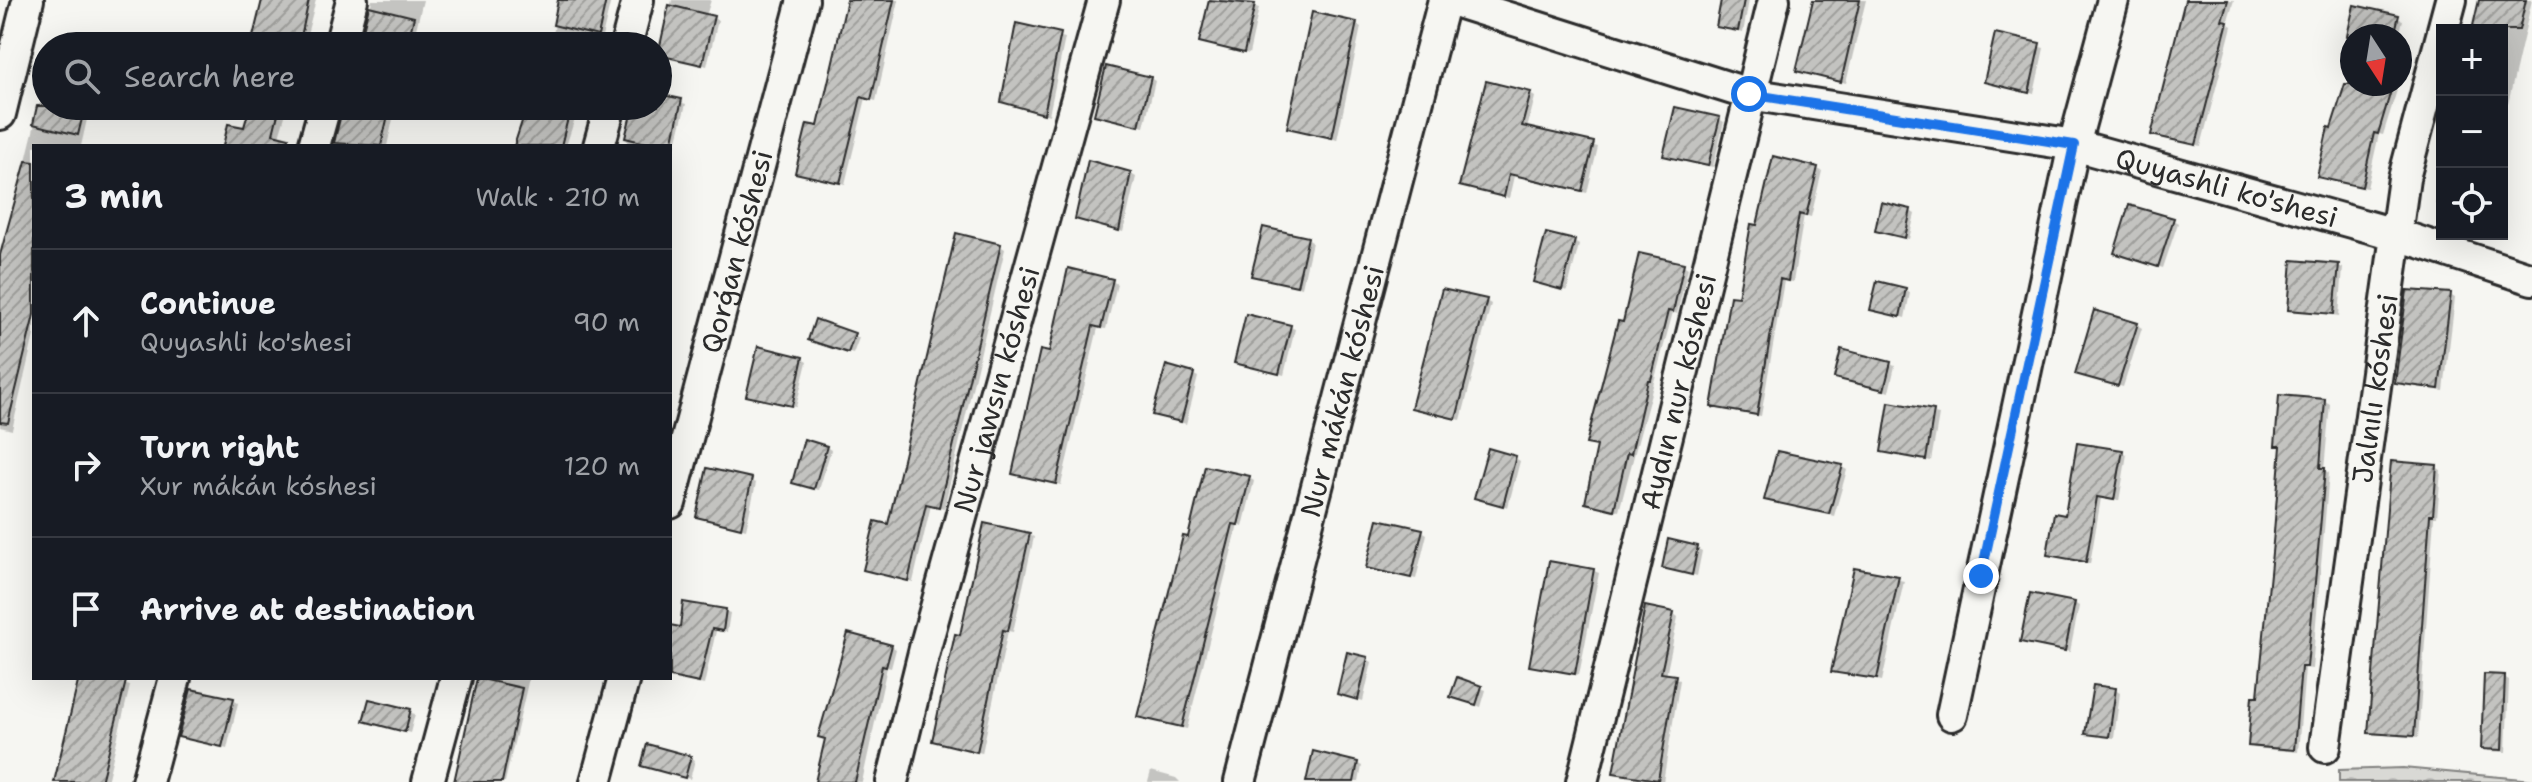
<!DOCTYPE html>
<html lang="en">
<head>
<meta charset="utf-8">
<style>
  :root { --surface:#171b24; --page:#20242c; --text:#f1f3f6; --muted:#9ea1a6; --line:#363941 }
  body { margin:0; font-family:"Shantell Sans",sans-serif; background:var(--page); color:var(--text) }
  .controls { position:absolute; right:24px; top:24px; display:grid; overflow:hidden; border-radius:0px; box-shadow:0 8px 32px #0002 }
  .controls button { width:72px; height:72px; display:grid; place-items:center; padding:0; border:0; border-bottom:2px solid var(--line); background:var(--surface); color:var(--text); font:40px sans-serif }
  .compass { position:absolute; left:2340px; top:24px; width:72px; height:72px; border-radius:50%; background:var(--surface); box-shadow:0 8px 32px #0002; rotate:168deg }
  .stop { position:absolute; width:24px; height:24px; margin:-18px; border:6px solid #1a73e8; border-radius:50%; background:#fff }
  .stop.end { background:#1a73e8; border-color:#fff; box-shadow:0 2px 8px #0008 }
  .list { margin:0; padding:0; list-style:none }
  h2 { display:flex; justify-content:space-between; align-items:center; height:104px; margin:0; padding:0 32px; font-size:34px }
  h2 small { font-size:26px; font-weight:400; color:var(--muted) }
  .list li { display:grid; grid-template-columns:52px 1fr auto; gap:24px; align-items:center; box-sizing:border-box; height:144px; padding:0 32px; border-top:2px solid var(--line) }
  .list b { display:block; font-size:30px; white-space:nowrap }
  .list p { margin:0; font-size:26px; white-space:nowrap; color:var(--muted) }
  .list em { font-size:26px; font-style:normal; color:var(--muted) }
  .icon { flex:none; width:44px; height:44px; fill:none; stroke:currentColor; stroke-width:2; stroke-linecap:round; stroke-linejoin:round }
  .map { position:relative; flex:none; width:2532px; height:782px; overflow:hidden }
  .search { position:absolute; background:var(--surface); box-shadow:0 8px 32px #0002; left:32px; top:32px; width:640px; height:88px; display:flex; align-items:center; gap:20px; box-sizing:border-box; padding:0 28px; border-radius:44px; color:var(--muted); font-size:30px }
  .panel { position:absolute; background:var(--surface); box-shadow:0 8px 32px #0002; left:32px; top:144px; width:640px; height:536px; border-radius:0px }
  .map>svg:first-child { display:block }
  .forest { fill:url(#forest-crowns); stroke:#828280; stroke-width:2 }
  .shadow { fill:#0003 }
  .building { fill:url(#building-hatch); stroke:#2b2b2b; stroke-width:2 }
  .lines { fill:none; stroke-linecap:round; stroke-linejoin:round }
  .street-casing { stroke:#2b2b2b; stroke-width:36 }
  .street { stroke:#f6f6f2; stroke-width:30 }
  .route { stroke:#1a73e8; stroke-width:10 }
  .labels { text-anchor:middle; stroke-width:8; stroke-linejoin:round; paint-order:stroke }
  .street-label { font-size:28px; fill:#2b2b2b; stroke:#f6f6f2 }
</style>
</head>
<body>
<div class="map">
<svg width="2532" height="782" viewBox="0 0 2532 782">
  <defs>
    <pattern id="forest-crowns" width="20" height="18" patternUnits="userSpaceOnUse" patternTransform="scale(2)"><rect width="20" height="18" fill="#d9d9d5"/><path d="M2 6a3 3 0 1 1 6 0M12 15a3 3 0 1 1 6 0" fill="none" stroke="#babab7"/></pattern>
    <pattern id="building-hatch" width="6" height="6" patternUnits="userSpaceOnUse" patternTransform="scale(2)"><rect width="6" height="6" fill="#c3c3c0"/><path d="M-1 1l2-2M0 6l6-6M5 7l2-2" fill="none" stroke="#9f9f9c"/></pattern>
  </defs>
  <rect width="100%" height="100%" fill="#f6f6f2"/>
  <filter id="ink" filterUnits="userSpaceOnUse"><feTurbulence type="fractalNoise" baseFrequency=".0125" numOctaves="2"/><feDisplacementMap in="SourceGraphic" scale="16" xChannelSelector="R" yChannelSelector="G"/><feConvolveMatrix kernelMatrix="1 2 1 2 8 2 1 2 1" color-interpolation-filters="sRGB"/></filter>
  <g filter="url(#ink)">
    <path class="forest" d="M 2403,768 L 2532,780 L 2532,782 L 2339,782 L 2339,770 Z"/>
    <path class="shadow" d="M 264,0 L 316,0 L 304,46 L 272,46 L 255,40 Z
      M 372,0 L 423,0 L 412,46 L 361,46 Z
      M 561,0 L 611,0 L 602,37 L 596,35 L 593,46 L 550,46 Z
      M 672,0 L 711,0 L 706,16 L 718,20 L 707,66 L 659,53 Z
      M 849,0 L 899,0 L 876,101 L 866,98 L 845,184 L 802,174 L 819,129 Z
      M 1211,0 L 1231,0 L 1259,8 L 1249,54 L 1201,41 Z
      M 1723,0 L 1749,0 L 1743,33 L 1718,27 Z
      M 1815,0 L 1866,0 L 1846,83 L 1803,72 Z
      M 2187,0 L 2234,0 L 2227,23 L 2232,26 L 2201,146 L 2158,136 Z
      M 2488,0 L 2532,0 L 2508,104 L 2502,103 L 2502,30 L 2474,30 Z
      M 2355,7 L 2403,20 L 2399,36 L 2352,36 L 2352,57 L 2345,53 Z
      M 1356,24 L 1361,27 L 1337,140 L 1290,127 Z
      M 1017,25 L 1065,38 L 1049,115 L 1008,103 L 1010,73 L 1006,71 Z
      M 1997,35 L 2044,48 L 2034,94 L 1986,81 Z
      M 2352,69 L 2352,84 L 2388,84 L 2397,90 L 2383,135 L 2379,134 L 2367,188 L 2319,176 Z
      M 46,78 L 46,106 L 90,106 L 81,146 L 34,146 L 34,335 L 12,430 L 0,427 L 0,268 Z
      M 1150,78 L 1155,81 L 1144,127 L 1097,114 Z
      M 1530,94 L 1535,97 L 1527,129 L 1598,147 L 1587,193 L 1514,176 L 1509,198 L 1461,185 Z
      M 658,96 L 686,104 L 670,167 L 670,146 L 626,146 L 635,106 L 658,106 Z
      M 252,106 L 288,106 L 276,146 L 225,146 L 245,130 Z
      M 345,106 L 387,106 L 395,110 L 387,146 L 337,146 Z
      M 528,106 L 579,106 L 566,146 L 517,146 Z
      M 1719,119 L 1724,122 L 1713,167 L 1670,158 Z
      M 1817,169 L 1822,171 L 1811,217 L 1804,215 L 1793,282 L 1784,281 L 1761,416 L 1718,409 L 1713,406 L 1758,227 Z
      M 2442,172 L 2442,207 L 2435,204 Z
      M 1131,174 L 1136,177 L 1123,232 L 1078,218 Z
      M 1910,211 L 1915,214 L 1909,239 L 1877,230 Z
      M 2173,220 L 2178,223 L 2163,268 L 2122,255 Z
      M 1307,239 L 1312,242 L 1302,287 L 1259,278 Z
      M 1574,242 L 1579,245 L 1567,291 L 1536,281 Z
      M 1000,246 L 1005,249 L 944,508 L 931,505 L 913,582 L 871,572 L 866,569 L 889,526 Z
      M 1683,265 L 1688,268 L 1677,314 L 1673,312 L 1619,511 L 1592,505 L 1587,502 L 1599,447 L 1588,443 L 1624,324 Z
      M 2338,266 L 2343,268 L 2339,316 L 2291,309 Z
      M 1112,281 L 1117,284 L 1106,329 L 1098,328 L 1061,485 L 1019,475 L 1050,354 Z
      M 1905,290 L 1910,293 L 1905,318 L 1873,309 Z
      M 2450,295 L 2455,298 L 2444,391 L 2402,385 L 2397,382 Z
      M 1486,301 L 1491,304 L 1461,420 L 1418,410 Z
      M 2137,325 L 2142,328 L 2123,387 L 2077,373 Z
      M 1290,327 L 1295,329 L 1284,375 L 1236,362 Z
      M 854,335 L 859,338 L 853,354 L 816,342 Z
      M 802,359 L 807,362 L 796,407 L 754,398 Z
      M 1890,364 L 1895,366 L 1889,392 L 1837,377 Z
      M 1194,375 L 1198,377 L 1186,424 L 1160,416 Z
      M 2325,401 L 2330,404 L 2324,470 L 2329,473 L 2312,669 L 2305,668 L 2298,752 L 2254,748 L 2250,745 L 2260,699 L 2282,448 L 2277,445 Z
      M 1890,405 L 1939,415 L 1931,461 L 1883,451 Z
      M 826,447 L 831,450 L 819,490 L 799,485 Z
      M 2122,452 L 2127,454 L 2119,501 L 2101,498 L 2090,564 L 2049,554 L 2067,518 Z
      M 1515,458 L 1520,461 L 1508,507 L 1482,500 Z
      M 1842,467 L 1847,470 L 1834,516 L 1766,499 Z
      M 2436,467 L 2441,470 L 2437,517 L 2434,517 L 2418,738 L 2375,734 L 2370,731 Z
      M 709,470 L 756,483 L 746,529 L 698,516 Z
      M 1249,478 L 1254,481 L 1243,527 L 1238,525 L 1187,729 L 1145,719 L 1140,716 L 1189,539 Z
      M 1422,531 L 1427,534 L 1416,579 L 1373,569 Z
      M 1029,535 L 1034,537 L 1013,632 L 1008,631 L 982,753 L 939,743 L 934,740 L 962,637 Z
      M 1697,548 L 1702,551 L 1697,576 L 1665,567 Z
      M 1855,570 L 1904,581 L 1882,681 L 1833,671 L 1841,624 L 1846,625 Z
      M 1594,571 L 1599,573 L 1579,675 L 1531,665 Z
      M 2074,603 L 2079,606 L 2070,652 L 2022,641 Z
      M 725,611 L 730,613 L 727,632 L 716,631 L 704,685 L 670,677 L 670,627 L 681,629 Z
      M 1674,614 L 1678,617 L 1666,676 L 1680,680 L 1663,782 L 1620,774 L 1615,772 Z
      M 891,646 L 896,649 L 891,668 L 887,667 L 862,782 L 817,782 L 827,739 L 820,736 Z
      M 1367,659 L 1372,662 L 1363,701 L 1339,693 Z
      M 2504,677 L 2509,680 L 2506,752 L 2488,751 L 2483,748 Z
      M 81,678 L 104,678 L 130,686 L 107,782 L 56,782 Z
      M 486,678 L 529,678 L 505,782 L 454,782 Z
      M 1458,680 L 1486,690 L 1481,707 L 1457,698 Z
      M 2115,690 L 2120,693 L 2114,738 L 2092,735 L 2088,732 Z
      M 233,700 L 238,703 L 227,749 L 180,736 Z
      M 371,701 L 415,714 L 410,733 L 366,720 Z
      M 690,757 L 695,760 L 690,779 L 643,765 Z
      M 1358,764 L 1362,766 L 1359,782 L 1309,782 Z
      M 1151,771 L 1176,778 L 1180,782 L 1148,782 Z"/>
    <path class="building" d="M 262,0 L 309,0 L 299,46 L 252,41 Z
      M 558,0 L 606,0 L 598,36 L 553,25 Z
      M 847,0 L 894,0 L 871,100 L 861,97 L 840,183 L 795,173 L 807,124 L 818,126 Z
      M 1209,0 L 1255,4 L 1244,53 L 1199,42 Z
      M 1721,0 L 1744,0 L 1738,31 L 1716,27 Z
      M 1813,0 L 1860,0 L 1841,82 L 1796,71 Z
      M 2185,0 L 2228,0 L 2222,20 L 2228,21 L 2196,145 L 2151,135 Z
      M 2479,0 L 2526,0 L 2519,30 L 2472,30 Z
      M 669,5 L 714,16 L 702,65 L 658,55 Z
      M 2354,5 L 2399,15 L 2394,36 L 2347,36 Z
      M 369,6 L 414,17 L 407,46 L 359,46 Z
      M 1312,12 L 1357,22 L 1332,138 L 1287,128 Z
      M 1016,23 L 1061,33 L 1044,114 L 1001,102 Z
      M 1995,33 L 2040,43 L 2029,93 L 1984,82 Z
      M 1106,66 L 1151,77 L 1139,126 L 1094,115 Z
      M 1486,81 L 1531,92 L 1522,126 L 1594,142 L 1582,191 L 1509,174 L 1504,197 L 1459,186 Z
      M 2345,84 L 2393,84 L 2378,134 L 2374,133 L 2362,187 L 2317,177 L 2328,127 L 2331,128 Z
      M 658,94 L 682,99 L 671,149 L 625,138 L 633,106 L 658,106 Z
      M 37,106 L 85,106 L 78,135 L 33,124 Z
      M 250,106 L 280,106 L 273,134 L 289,138 L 288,146 L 223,146 L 228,124 L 244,127 Z
      M 343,106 L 390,106 L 381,146 L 334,143 Z
      M 527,106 L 571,106 L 561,146 L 514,146 Z
      M 1675,107 L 1720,117 L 1708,166 L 1663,156 Z
      M 1773,156 L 1818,167 L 1806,216 L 1799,214 L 1788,281 L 1780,279 L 1757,415 L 1711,407 L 1730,296 L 1738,297 L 1751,224 L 1757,225 Z
      M 1088,160 L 1131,172 L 1119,231 L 1075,219 Z
      M 26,161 L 34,162 L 34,315 L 8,423 L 0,422 L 0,255 Z
      M 1881,202 L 1911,209 L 1905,238 L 1875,231 Z
      M 2129,205 L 2174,218 L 2158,267 L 2114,253 Z
      M 1263,227 L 1308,237 L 1297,286 L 1251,276 Z
      M 956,233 L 1001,244 L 939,507 L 926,504 L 908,581 L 863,570 L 875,521 L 888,524 Z
      M 1546,233 L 1575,240 L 1562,290 L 1533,282 Z
      M 1639,253 L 1684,263 L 1673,312 L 1668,311 L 1651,380 L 1648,380 L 1631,454 L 1627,453 L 1614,510 L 1585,503 L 1597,446 L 1586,444 L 1618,321 L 1623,322 Z
      M 2292,260 L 2339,264 L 2334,314 L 2288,310 Z
      M 1068,268 L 1113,279 L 1101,328 L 1093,326 L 1056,484 L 1012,474 L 1040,350 L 1049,352 Z
      M 1877,281 L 1906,288 L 1900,317 L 1870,310 Z
      M 1442,289 L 1487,299 L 1456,419 L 1411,408 Z
      M 2407,290 L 2451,293 L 2439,389 L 2395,383 Z
      M 2094,310 L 2138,323 L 2118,386 L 2075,374 Z
      M 1246,314 L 1291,325 L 1279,374 L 1234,363 Z
      M 815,319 L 855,333 L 848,353 L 808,340 Z
      M 758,346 L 803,357 L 792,406 L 746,396 Z
      M 1841,349 L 1891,362 L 1884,390 L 1834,378 Z
      M 1166,365 L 1194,373 L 1181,422 L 1152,415 Z
      M 2279,395 L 2325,399 L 2320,468 L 2325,468 L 2321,518 L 2307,667 L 2301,667 L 2294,750 L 2248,746 L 2252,696 L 2258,696 L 2274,532 L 2281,446 L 2275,446 Z
      M 1889,402 L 1934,410 L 1926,460 L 1881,452 Z
      M 804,439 L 827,446 L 814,489 L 792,483 Z
      M 2077,443 L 2123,450 L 2114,500 L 2097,497 L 2086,562 L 2047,555 L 2054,513 L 2065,515 Z
      M 1488,448 L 1516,456 L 1503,506 L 1474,498 Z
      M 1777,451 L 1843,465 L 1829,514 L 1764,500 Z
      M 2391,461 L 2437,465 L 2433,515 L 2430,515 L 2414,736 L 2368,733 Z
      M 1205,466 L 1250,476 L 1238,525 L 1233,524 L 1182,727 L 1137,717 L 1183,536 L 1188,537 Z
      M 707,468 L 752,478 L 741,528 L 696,517 Z
      M 1378,519 L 1423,529 L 1411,578 L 1366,568 Z
      M 984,523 L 1030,533 L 1008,631 L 1003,630 L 977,752 L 932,741 L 955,634 L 960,635 Z
      M 1668,539 L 1698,546 L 1692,575 L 1662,568 Z
      M 1549,561 L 1594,569 L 1575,674 L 1529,666 Z
      M 1854,568 L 1899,576 L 1877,679 L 1831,672 Z
      M 2030,593 L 2075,602 L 2065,651 L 2020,642 Z
      M 683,602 L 726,609 L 723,631 L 712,629 L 699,683 L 670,677 L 670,625 L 680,627 Z
      M 1645,606 L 1674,612 L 1661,673 L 1676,675 L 1658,780 L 1613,773 Z
      M 848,633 L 892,645 L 886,667 L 882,666 L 855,782 L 815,782 L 825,739 L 818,737 Z
      M 1347,652 L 1368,657 L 1358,700 L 1337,694 Z
      M 2484,674 L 2505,675 L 2502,750 L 2481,749 Z
      M 1457,677 L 1482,686 L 1476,705 L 1450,697 Z
      M 79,678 L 126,681 L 101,782 L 54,782 Z
      M 477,678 L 522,688 L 502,782 L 454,782 Z
      M 2093,685 L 2116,688 L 2109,737 L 2085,734 Z
      M 191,689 L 234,698 L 222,747 L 178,737 Z
      M 369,699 L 411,709 L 405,732 L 363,721 Z
      M 647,744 L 691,756 L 685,778 L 641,766 Z
      M 1313,751 L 1358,762 L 1354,782 L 1306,782 Z"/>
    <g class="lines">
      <defs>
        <g id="street">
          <path id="s1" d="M 1451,0 L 1749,94 L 2074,145 L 2398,235 L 2532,279"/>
          <path d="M 2443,30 L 2451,0"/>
          <path d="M 340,46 L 352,0"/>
          <path d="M 626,46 L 638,0"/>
          <path d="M 0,114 L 28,0"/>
          <path d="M 314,146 L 325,106"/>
          <path d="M 599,146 L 610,106"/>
          <path id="s2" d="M 670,503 L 803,0"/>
          <path d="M 1952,715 L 2074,145 L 2113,0"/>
          <path id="s3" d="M 2325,747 L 2404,178 L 2442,35"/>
          <path d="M 147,782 L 175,678"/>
          <path d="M 428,782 L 456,678"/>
          <path d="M 596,782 L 624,678"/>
          <path id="s4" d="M 892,782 L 926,644 L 1104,0"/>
          <path id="s5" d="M 1240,782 L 1444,0"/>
          <path id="s6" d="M 1582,782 L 1774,0"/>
        </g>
      </defs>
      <use href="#street" class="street-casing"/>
      <use href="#street" class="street"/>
    </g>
  </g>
  <g class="lines" filter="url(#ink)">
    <path class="route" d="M 1749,94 L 2074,145 L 1981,576"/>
  </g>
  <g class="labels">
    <g class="street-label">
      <text dy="10" stroke="none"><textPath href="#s1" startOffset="800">Quyashli ko'shesi</textPath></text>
      <text dy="10" stroke="none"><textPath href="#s2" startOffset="260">Qorǵan kóshesi</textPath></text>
      <text dy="10" stroke="none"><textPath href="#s3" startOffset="362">Jalnılı kóshesi</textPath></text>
      <text dy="10" stroke="none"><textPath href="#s4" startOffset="406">Nur jawsın kóshesi</textPath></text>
      <text dy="10" stroke="none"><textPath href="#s5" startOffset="404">Nur mákán kóshesi</textPath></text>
      <text dy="10" stroke="none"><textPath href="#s6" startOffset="402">Aydın nur kóshesi</textPath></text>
    </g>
  </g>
</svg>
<div class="controls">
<button>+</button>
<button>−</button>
<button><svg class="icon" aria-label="locate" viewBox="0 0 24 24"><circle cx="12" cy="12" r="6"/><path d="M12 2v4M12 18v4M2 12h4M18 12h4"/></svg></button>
</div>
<svg class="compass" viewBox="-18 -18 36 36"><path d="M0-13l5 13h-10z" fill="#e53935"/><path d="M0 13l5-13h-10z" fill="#9ea1a6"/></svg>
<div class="stop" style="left:1749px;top:94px"></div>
<div class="stop end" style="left:1981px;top:576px"></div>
<div class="search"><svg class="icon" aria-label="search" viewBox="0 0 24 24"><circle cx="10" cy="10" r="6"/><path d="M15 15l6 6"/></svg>Search here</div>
<section class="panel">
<h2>3 min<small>Walk · 210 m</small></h2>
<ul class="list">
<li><svg class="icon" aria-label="ahead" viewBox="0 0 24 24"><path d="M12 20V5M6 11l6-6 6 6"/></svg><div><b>Continue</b><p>Quyashli ko'shesi</p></div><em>90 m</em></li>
<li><svg class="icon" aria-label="right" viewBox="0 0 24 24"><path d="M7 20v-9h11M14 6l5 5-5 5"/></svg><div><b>Turn right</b><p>Xur mákán kóshesi</p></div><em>120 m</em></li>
<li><svg class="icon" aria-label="arrive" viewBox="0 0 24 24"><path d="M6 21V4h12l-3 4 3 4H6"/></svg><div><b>Arrive at destination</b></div></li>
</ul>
</section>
</div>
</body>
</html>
